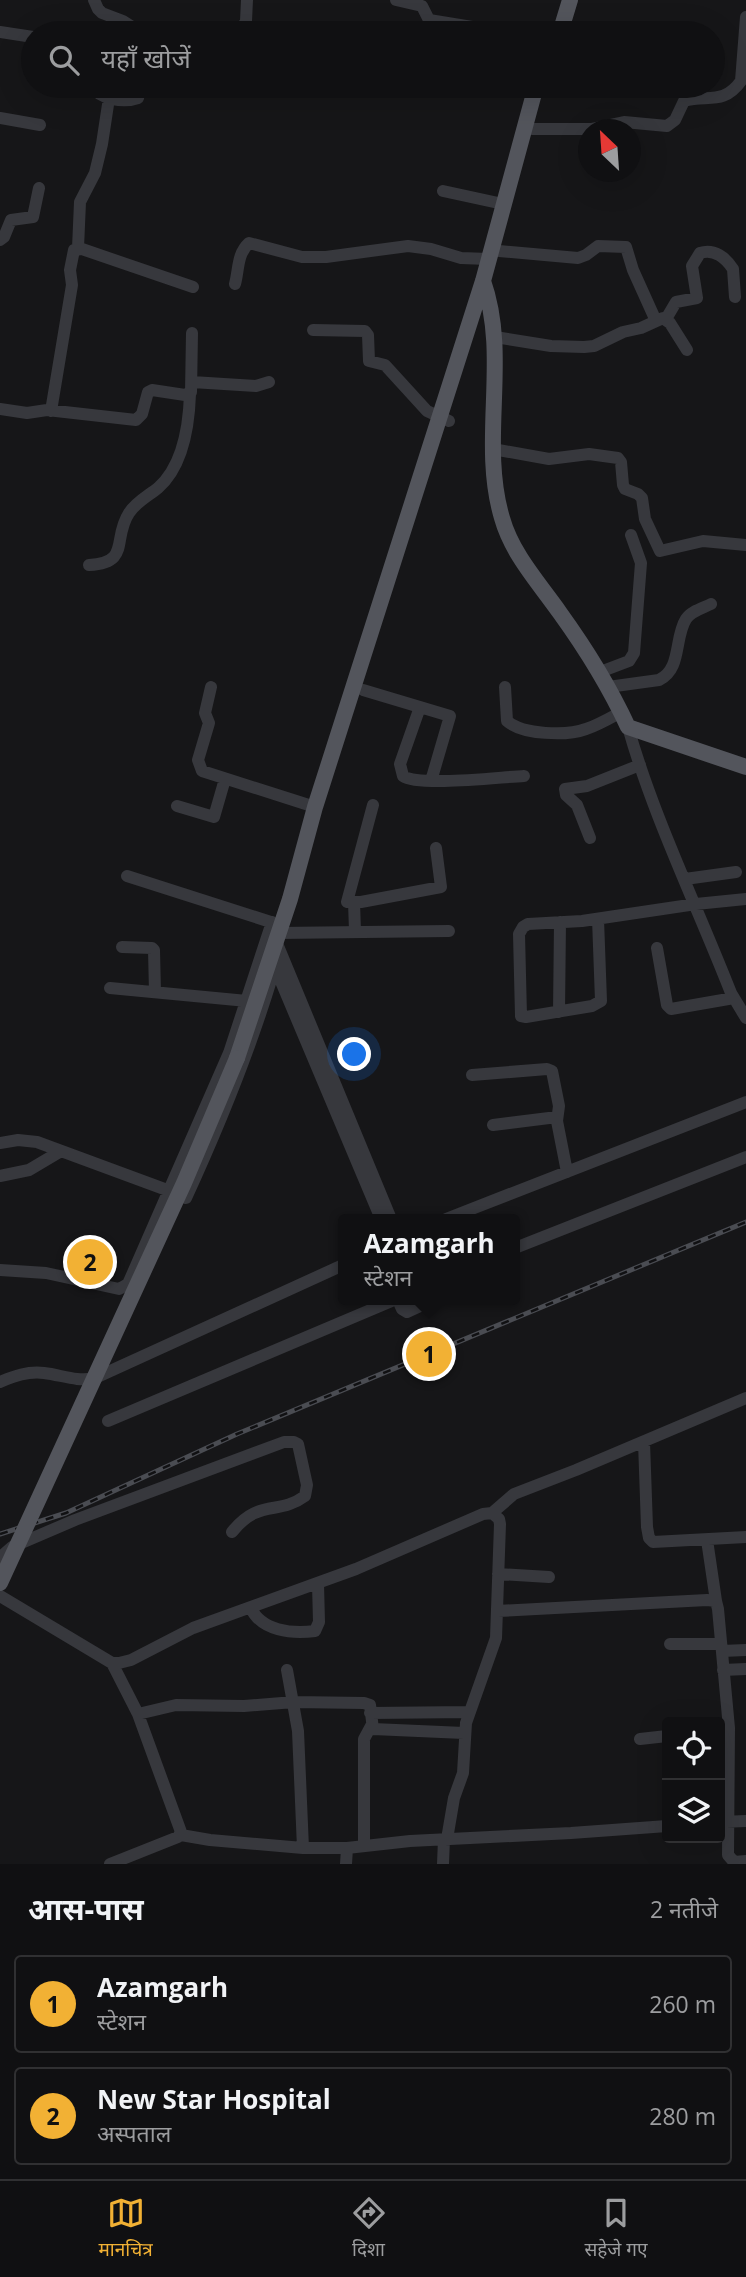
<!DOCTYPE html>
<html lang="hi">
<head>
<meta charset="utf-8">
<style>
  :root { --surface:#101012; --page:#1e1e20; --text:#f1f3f6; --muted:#9c9d9f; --line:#303032; --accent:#f2b134 }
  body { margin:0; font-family:"Open Sans","Noto Sans Devanagari",sans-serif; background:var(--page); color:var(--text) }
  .controls { position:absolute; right:21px; bottom:21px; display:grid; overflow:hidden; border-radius:7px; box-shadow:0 7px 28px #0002 }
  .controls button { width:63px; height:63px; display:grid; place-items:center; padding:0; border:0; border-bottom:2px solid var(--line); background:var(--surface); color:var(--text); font:35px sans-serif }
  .compass { position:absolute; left:578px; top:119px; width:63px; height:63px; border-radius:50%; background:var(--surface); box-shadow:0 7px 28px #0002; rotate:335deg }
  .you { position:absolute; left:355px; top:1055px; width:24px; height:24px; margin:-18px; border:5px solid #fff; border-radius:50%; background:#1a73e8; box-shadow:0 0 0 10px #1a73e833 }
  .badge { display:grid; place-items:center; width:46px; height:46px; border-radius:50%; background:var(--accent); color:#111; font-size:23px; font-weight:700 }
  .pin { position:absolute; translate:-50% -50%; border:4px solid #fff; box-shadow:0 2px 7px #0006 }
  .popup { position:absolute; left:338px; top:1214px; width:182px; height:91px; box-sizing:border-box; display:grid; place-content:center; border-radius:7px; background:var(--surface); filter:drop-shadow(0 2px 5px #0005); font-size:23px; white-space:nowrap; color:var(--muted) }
  .popup b { font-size:26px; color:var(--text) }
  .popup::after { content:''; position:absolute; left:50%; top:100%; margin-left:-14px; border:14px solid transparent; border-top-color:var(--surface) }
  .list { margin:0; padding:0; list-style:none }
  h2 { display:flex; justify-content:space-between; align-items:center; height:91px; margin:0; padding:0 28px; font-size:30px }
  h2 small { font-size:23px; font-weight:400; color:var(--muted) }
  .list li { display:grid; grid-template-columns:46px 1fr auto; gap:21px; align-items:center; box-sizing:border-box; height:98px; margin:0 14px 14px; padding:0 14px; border:2px solid var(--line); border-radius:7px }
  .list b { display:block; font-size:26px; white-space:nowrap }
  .list p { margin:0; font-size:23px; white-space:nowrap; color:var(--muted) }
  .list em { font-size:23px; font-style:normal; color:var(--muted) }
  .icon { flex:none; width:38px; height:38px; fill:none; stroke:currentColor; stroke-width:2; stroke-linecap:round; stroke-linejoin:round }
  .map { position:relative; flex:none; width:746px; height:1864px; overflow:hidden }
  .search { position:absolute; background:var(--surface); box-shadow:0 7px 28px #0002; left:21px; right:21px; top:21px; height:77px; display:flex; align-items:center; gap:18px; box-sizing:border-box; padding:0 24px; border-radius:38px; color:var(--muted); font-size:26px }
  .sheet { height:315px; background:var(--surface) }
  nav { display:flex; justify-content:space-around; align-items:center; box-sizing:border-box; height:98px; border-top:2px solid var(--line); background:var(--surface); font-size:19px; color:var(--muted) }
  nav a { display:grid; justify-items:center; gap:4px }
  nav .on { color:var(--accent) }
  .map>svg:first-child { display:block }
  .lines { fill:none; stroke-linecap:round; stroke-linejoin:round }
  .minor { stroke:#37383d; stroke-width:12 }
  .major { stroke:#53555c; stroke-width:16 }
  .rail-casing { stroke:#4a4c52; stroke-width:5 }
  .rail { stroke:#111113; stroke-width:2.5; stroke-dasharray:8; stroke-linecap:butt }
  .major-bridge { stroke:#53555c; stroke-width:16 }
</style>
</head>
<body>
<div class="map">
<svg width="746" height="1864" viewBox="0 0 746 1864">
  <rect width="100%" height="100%" fill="#161618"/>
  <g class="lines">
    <path class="minor" d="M 94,0 L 98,9 L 102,13 L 123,21 L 137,30 L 188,33
      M 396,0 L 422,6 L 429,20 L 509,33
      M 0,32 L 33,37
      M 239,33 L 246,21 L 247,0
      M 92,86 C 100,100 124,103 138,98 L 140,90 L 144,88 L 179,89 L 185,86
      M 0,118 L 40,125
      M 532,129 L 591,129 L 624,122 L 667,126 L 675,120 L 684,101 C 707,94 723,106 741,81 L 746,17
      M 443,191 L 503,204
      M 0,240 L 4,237 L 11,220 L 33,217 L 39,188
      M 78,248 L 80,202 L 95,173 L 102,144 L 109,98
      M 499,251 L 578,258 L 586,255 L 598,246 L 626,247 L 633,270 L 656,321
      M 235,284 C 239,269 237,254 249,243 L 302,257 L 326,257 L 408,246 L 431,249 L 461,258 L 488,259
      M 666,319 L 676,302 L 697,298 L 692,266 L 700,253 C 714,248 726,258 733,269 L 735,297
      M 313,330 L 365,331 L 368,335 L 369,361 L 385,365 L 427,411 L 449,421
      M 495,337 L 551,346 L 584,347 L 594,346 L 623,332 L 641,328 L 663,318 L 670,323 L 687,350
      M 192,382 L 256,386 L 269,382
      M 0,409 L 27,413 L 47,410 L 136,420 L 142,414 L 148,392 L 152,390 L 185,395 L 191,392 L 192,333
      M 51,411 L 72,285 L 70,270 L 74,250 L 82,249 L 193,287
      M 493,449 L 549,459 L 589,454 L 618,458 L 621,462 L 623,485 L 625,489 L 638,494 L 642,498 L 645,519 L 660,551 L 703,541 L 746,545
      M 89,565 C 131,563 112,539 129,513 C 136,502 148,496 158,488 C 183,466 189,425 190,394
      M 600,672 L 629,661 L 634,653 L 641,563 L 631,535
      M 211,687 L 205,713 L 209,723 L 198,760 L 202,771 L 315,807
      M 505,687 L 507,721 C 523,735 567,736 586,729 C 598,725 610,718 621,712
      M 608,687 L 659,680 C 682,669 674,638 686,619 C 691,611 703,608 711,604
      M 363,690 L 450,716 L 431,781
      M 420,707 L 400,764 L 403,776 C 419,787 500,777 524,776
      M 628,727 C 653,816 697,906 731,993 L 746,1018
      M 373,805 L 347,902 L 361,902 L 441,887 L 436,848
      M 177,806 L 214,817 L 225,779
      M 590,838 L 577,805 L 566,795 L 565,789 L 587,786 L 640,765
      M 127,876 L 277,924
      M 685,879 L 736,872
      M 354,902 L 355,931
      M 598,919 L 601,1001 L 592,1006 L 526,1017 L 521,1016 L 519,934 L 523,927 L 528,924 L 582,921 L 696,904 L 746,899
      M 278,933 L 449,931
      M 276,941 L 391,1219
      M 122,947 L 152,948 L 154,950 L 155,992
      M 657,948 L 667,1005 L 671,1009 L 734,998
      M 274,965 L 381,1219
      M 110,988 L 247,1001
      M 559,1012 L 560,922
      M 472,1075 L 547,1069 L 552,1071 L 559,1106 L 557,1121 L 567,1172
      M 493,1125 L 557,1117
      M 0,1143 L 18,1140 L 37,1142 L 167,1190
      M 0,1176 L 29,1170 L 61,1151
      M 186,1198 C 219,1126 249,1053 272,977
      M 446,1219 L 746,1102
      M 515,1248 L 746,1157
      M 0,1270 L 46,1273 L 119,1289 L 128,1284 L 229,1053 L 272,922
      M 398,1300 L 402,1309 L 407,1312 L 433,1300
      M 0,1382 C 14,1376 28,1371 44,1373 C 62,1375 76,1382 95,1378 L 343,1265
      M 108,1421 L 394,1300
      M 644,1442 L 647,1527 L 649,1538 L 653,1542 L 746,1537
      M 492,1513 L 514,1494 L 576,1470 L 746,1398
      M 707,1540 L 716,1601
      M 0,1564 L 4,1554 L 12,1547 L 75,1520 L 284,1442 L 294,1442 L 298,1444 L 307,1485 L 305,1496 C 278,1516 259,1498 232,1532
      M 498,1574 L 549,1577
      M 0,1596 L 112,1663 L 119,1663 L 131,1660 L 193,1628 L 356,1569 L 483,1514 L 492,1513 L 499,1519 L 500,1524 L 496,1638 L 466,1723 L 463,1773 L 454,1798 L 447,1839
      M 251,1608 C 261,1631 292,1634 315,1631 L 319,1622 L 318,1584
      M 498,1611 L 707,1600 L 716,1601 L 718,1609 L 729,1728 L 728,1855 L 734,1862 L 746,1861
      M 670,1644 L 721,1644
      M 722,1651 L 746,1650
      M 287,1670 L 298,1731 L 303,1848
      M 723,1670 L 746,1669
      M 370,1713 L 470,1712
      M 138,1714 L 176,1705 L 244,1706 L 294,1702 L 364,1703 L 370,1705 L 373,1729 L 464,1733
      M 640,1739 L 667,1736
      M 720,1822 L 746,1821
      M 181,1835 L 210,1840 L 303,1848 L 347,1848 L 410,1841 L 571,1833 L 667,1826
      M 364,1846 L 364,1739 L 371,1726
      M 110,1864 L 178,1837 L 181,1832 L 138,1714 L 112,1663
      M 346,1864 L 347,1848
      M 443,1864 L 444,1839"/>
    <path class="major" d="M 560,33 L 570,0
      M 483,281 C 510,357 479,441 502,518 C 512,554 539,583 560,613 C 586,649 609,686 628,727 L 746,767
      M 237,1058 L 290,899 L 315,807 L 483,281 L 536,86"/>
    <defs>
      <path id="rail" d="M 0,1534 L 66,1513 L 237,1434 L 746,1222"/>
    </defs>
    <use href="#rail" class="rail-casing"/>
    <use href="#rail" class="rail"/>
    <path class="major-bridge" d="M 0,1583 L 184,1183 L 237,1058"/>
  </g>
</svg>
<div class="controls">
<button><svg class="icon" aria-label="locate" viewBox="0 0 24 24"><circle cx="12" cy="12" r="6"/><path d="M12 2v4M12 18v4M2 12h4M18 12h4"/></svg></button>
<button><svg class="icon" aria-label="layers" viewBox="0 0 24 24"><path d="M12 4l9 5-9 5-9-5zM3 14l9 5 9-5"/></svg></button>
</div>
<svg class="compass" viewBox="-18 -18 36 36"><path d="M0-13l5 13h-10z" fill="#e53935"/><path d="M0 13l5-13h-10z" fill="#9c9d9f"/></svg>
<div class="you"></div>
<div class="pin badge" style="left:429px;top:1354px">1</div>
<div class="popup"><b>Azamgarh</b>स्टेशन</div>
<div class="pin badge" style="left:90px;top:1262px">2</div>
<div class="search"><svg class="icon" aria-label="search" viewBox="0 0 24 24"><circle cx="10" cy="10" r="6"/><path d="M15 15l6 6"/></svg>यहाँ खोजें</div>
</div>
<section class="sheet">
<h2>आस-पास<small>2 नतीजे</small></h2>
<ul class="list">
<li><span class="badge">1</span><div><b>Azamgarh</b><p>स्टेशन</p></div><em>260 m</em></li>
<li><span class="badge">2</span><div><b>New Star Hospital</b><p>अस्पताल</p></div><em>280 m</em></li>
</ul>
</section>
<nav>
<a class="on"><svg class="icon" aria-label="map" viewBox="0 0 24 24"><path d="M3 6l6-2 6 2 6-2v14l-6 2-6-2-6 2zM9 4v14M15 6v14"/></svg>मानचित्र</a>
<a><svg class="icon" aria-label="directions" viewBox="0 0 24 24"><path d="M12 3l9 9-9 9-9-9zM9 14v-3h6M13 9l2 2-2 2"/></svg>दिशा</a>
<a><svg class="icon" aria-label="saved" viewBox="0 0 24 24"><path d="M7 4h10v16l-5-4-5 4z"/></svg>सहेजे गए</a>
</nav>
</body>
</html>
